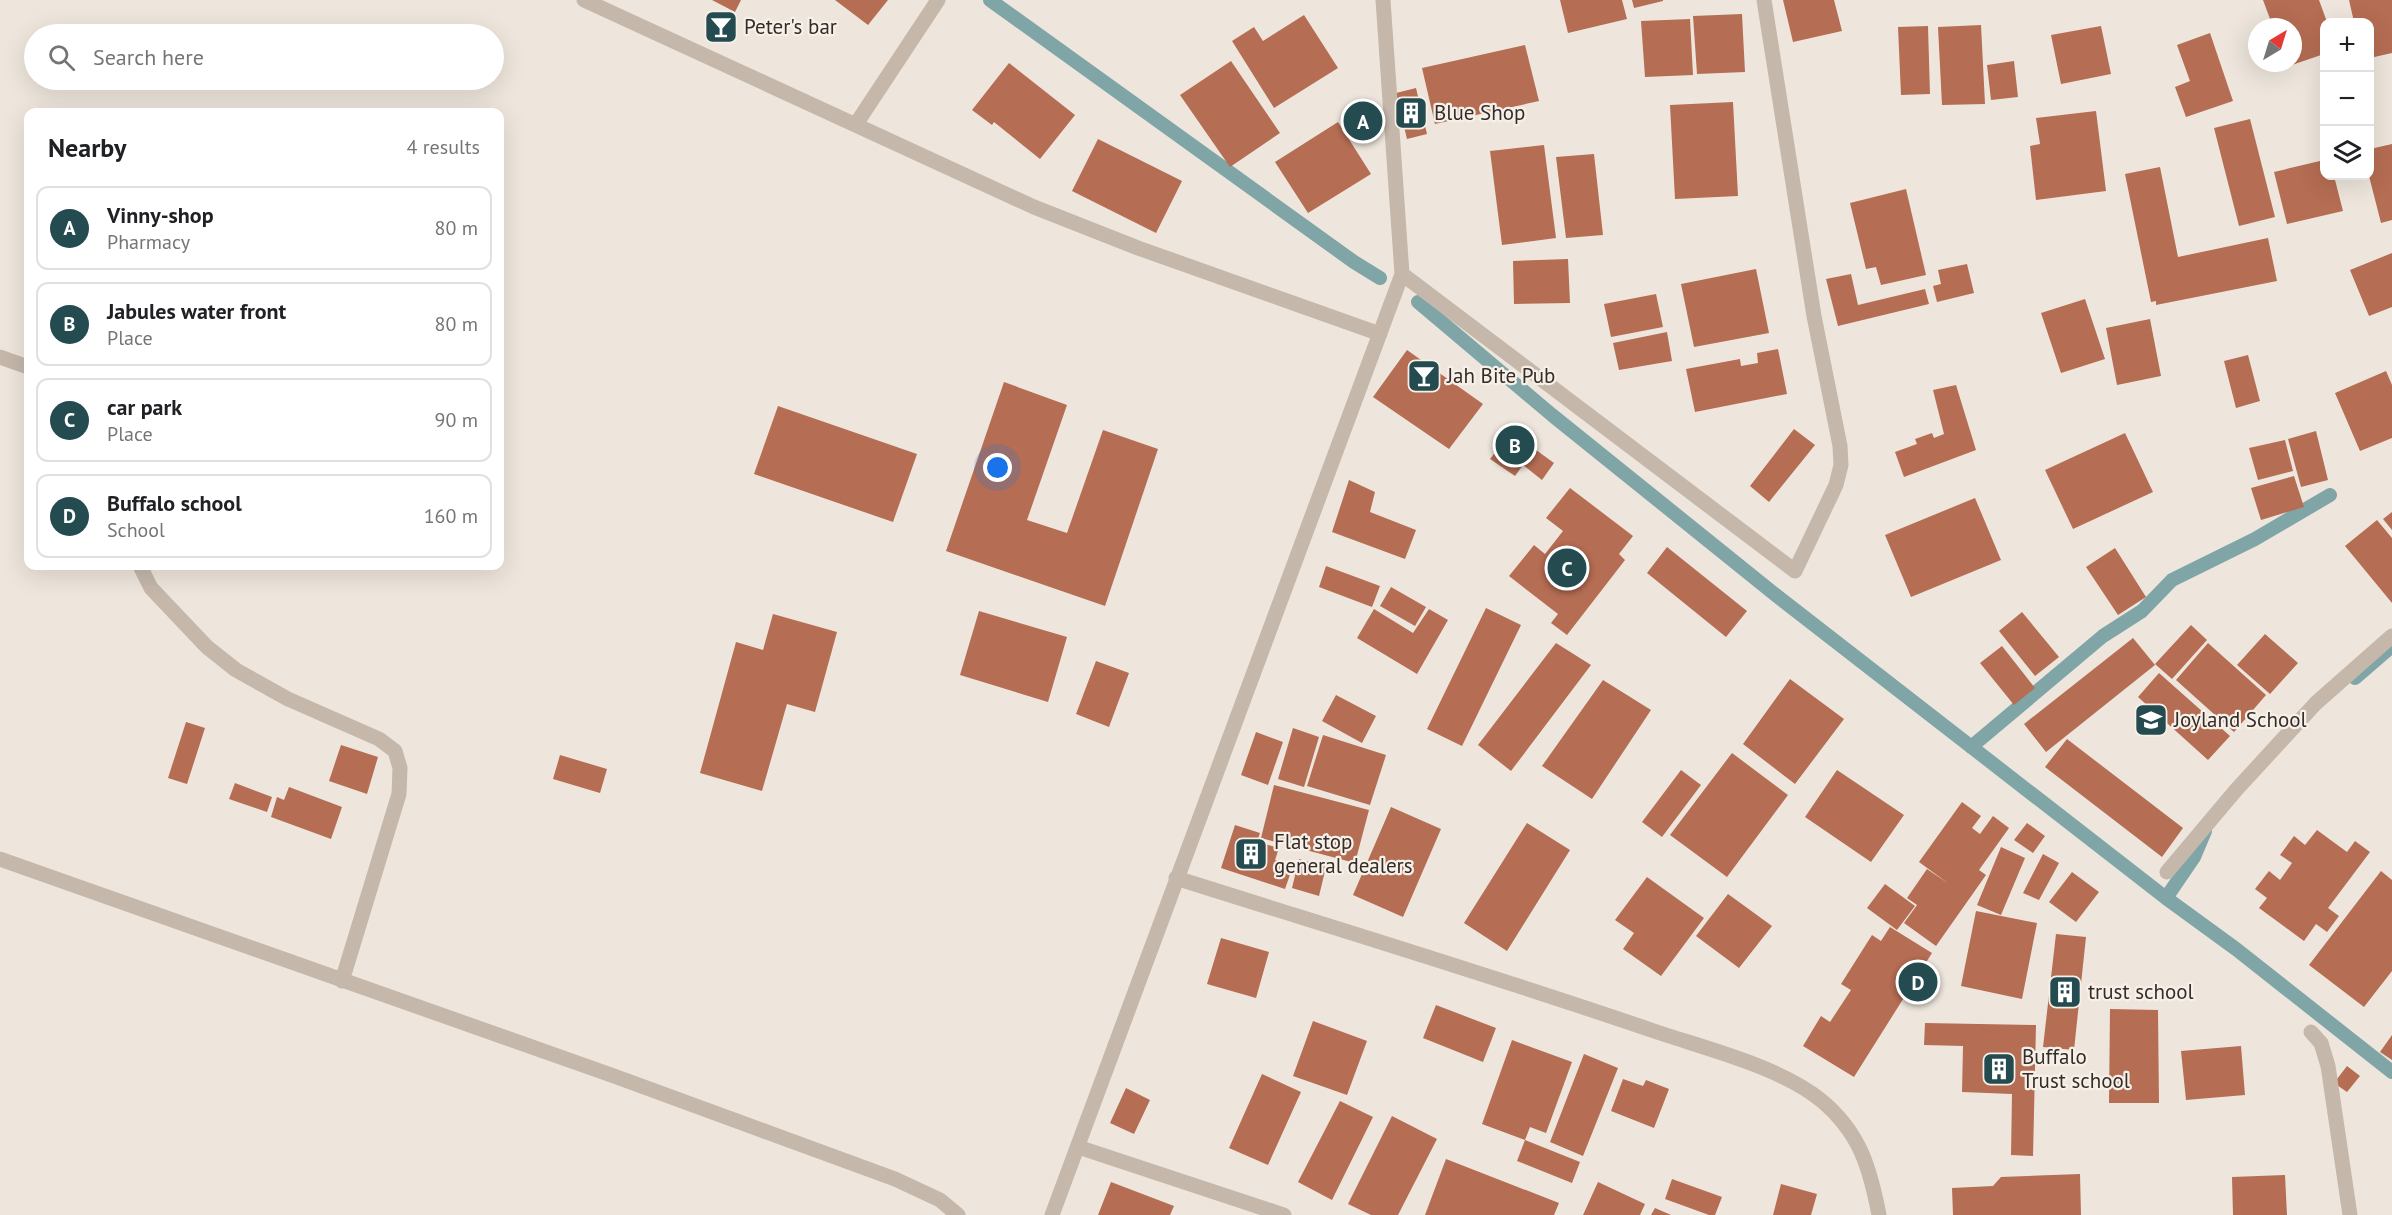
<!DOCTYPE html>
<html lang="en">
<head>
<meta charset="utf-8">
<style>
  :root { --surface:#fff; --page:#f6f6f6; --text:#202124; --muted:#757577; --line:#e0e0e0; --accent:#244b4f }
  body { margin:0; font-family:"PT Sans",sans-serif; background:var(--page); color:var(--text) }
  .controls { position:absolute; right:18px; top:18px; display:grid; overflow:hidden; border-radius:12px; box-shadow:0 6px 24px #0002 }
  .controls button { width:54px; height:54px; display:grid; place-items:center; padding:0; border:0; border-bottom:2px solid var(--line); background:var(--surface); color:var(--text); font:30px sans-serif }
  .compass { position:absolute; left:2248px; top:18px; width:54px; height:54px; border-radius:50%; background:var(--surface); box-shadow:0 6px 24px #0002; rotate:38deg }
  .you { position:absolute; left:998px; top:468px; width:21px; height:21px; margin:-15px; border:4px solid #fff; border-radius:50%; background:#1a73e8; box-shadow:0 0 0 9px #1a73e833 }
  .badge { display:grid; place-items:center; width:39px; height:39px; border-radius:50%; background:var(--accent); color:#fff; font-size:20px; font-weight:700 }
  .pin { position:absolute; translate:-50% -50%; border:3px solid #fff; box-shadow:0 2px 6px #0006 }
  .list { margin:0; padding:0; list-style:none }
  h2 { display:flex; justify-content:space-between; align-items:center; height:78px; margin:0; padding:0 24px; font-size:26px }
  h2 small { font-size:20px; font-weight:400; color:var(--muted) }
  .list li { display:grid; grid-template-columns:39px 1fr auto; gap:18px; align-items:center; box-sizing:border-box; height:84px; margin:0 12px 12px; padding:0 12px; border:2px solid var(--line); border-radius:12px }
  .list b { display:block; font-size:22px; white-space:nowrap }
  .list p { margin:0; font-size:20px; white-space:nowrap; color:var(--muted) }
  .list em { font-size:20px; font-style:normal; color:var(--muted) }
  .icon { flex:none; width:33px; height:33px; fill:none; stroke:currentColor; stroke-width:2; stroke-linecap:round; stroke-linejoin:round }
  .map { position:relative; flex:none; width:2392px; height:1215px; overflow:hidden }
  .search { position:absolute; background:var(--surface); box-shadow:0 6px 24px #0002; left:24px; top:24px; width:480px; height:66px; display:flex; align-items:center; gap:15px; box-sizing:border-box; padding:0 21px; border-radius:33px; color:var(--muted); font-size:22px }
  .panel { position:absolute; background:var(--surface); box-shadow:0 6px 24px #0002; left:24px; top:108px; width:480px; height:462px; border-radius:12px }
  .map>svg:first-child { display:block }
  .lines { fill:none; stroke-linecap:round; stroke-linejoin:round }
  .stream { stroke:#7fa5a7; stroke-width:14 }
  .building { fill:#b56d53 }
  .service { stroke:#c5b7aa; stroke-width:15 }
  .minor { stroke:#c5b7aa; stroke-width:15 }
  .labels { text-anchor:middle; stroke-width:4.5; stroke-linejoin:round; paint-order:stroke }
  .poi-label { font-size:21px; fill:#332c28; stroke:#f7f0e8; text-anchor:start }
</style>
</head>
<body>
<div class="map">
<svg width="2392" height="1215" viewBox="0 0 2392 1215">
  <rect width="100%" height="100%" fill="#eee6dc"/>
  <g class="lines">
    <path class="stream" d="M 990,0 L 1354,262 L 1380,278
      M 1418,302 L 1552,415 L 1777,596 L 2166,898 L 2236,949 L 2392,1072
      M 2355,678 L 2392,646
      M 1971,747 L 2103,636 L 2142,611 L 2172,580 L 2255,539 L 2330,495
      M 2166,898 L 2194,857 L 2205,831"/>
  </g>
  <path class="building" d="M 712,0 L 741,0 L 735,12 Z
    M 835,0 L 888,0 L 868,25 Z
    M 1560,0 L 1622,0 L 1627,19 L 1568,33 Z
    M 1632,0 L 1663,0 L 1663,1 L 1634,8 Z
    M 1783,0 L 1834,0 L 1842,31 L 1793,42 Z
    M 2263,0 L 2319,0 L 2327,22 L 2324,22 L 2324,54 L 2286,67 L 2285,63 L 2293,63 L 2293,27 L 2273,27 Z
    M 2349,0 L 2392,0 L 2392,53 L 2370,58 L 2370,22 L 2354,22 Z
    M 1742,14 L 1745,72 L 1697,74 L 1693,16 Z
    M 1304,15 L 1338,68 L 1274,108 L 1232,41 L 1254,27 L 1263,41 Z
    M 1690,19 L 1693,75 L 1645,77 L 1641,21 Z
    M 1981,25 L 1985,104 L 1942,105 L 1938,27 Z
    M 1928,26 L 1930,94 L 1901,95 L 1898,27 Z
    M 2101,26 L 2111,74 L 2061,84 L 2051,35 Z
    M 2210,33 L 2233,101 L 2186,117 L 2175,87 L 2190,81 L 2177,45 Z
    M 1525,45 L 1539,101 L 1435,124 L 1422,68 Z
    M 1231,61 L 1280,133 L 1230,167 L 1180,95 Z
    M 2014,61 L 2018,97 L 1991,100 L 1987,65 Z
    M 1009,63 L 1075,115 L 1040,159 L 994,122 L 992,125 L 972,110 Z
    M 1416,88 L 1427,134 L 1407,139 L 1396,93 Z
    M 1733,102 L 1738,196 L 1675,199 L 1670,105 Z
    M 2096,111 L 2106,191 L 2036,200 L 2030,146 L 2040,144 L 2036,118 Z
    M 2250,119 L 2275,217 L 2239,226 L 2214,128 Z
    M 1338,122 L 1371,174 L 1308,213 L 1275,162 Z
    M 1098,139 L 1182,181 L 1156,233 L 1072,191 Z
    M 2392,144 L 2392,220 L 2381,223 L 2369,176 L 2370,149 Z
    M 1544,145 L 1556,238 L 1502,245 L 1490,151 Z
    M 1594,154 L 1603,235 L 1566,238 L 1556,157 Z
    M 2324,160 L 2324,176 L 2334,176 L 2343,211 L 2287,224 L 2274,172 Z
    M 2160,167 L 2178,257 L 2268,238 L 2277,281 L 2156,305 L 2156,301 L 2151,302 L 2125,174 Z
    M 1906,189 L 1926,275 L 1881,285 L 1876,267 L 1866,269 L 1850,203 Z
    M 2392,253 L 2392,307 L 2369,316 L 2350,270 Z
    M 1568,259 L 1570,303 L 1514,304 L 1513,261 Z
    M 1967,264 L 1974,293 L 1937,302 L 1933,286 L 1941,284 L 1938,270 Z
    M 1756,269 L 1769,333 L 1694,347 L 1681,284 Z
    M 1851,274 L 1858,305 L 1925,289 L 1929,304 L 1838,326 L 1826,279 Z
    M 1656,294 L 1663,327 L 1611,337 L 1604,304 Z
    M 2085,299 L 2105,359 L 2061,373 L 2041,313 Z
    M 2150,319 L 2161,376 L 2117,385 L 2106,328 Z
    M 1667,332 L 1672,361 L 1619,370 L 1613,343 Z
    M 1778,349 L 1787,394 L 1695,412 L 1686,369 L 1740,359 L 1741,366 L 1758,363 L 1757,353 Z
    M 1407,350 L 1483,404 L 1449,449 L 1373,397 Z
    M 2248,355 L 2260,401 L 2236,408 L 2224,361 Z
    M 2386,371 L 2392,385 L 2392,438 L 2360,451 L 2335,393 Z
    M 1004,382 L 1067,405 L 1027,520 L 1067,533 L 1103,430 L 1158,449 L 1105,606 L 946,551 Z
    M 1956,385 L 1976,450 L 1904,477 L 1895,452 L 1917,444 L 1915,439 L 1932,433 L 1934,438 L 1944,434 L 1933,390 Z
    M 778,406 L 917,454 L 893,522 L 754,474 Z
    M 1794,429 L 1815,445 L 1769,502 L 1750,486 Z
    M 2316,431 L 2328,480 L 2301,487 L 2288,439 Z
    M 1511,432 L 1554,463 L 1542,480 L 1523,465 L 1515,476 L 1490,459 Z
    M 2125,433 L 2153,492 L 2073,529 L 2045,470 Z
    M 2285,440 L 2293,471 L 2258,480 L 2249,448 Z
    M 2294,476 L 2304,507 L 2261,520 L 2251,488 Z
    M 1349,480 L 1375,492 L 1370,512 L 1416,530 L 1405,559 L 1332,532 Z
    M 1570,488 L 1633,536 L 1619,554 L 1625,560 L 1567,635 L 1551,623 L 1558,614 L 1509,576 L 1534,545 L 1545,554 L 1563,531 L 1546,518 Z
    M 1975,498 L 2001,560 L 1911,597 L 1885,535 Z
    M 2392,512 L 2392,530 L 2383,519 Z
    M 2377,520 L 2392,538 L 2392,603 L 2345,546 Z
    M 1667,547 L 1747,611 L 1726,637 L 1647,573 Z
    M 2115,548 L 2146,597 L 2118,615 L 2086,567 Z
    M 1326,566 L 1380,586 L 1372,607 L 1319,587 Z
    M 1391,587 L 1426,607 L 1415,626 L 1380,606 Z
    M 1486,608 L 1521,625 L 1462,746 L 1427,729 Z
    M 1374,609 L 1413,633 L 1429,609 L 1448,620 L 1417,674 L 1357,638 Z
    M 979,611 L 1067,637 L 1048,702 L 960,675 Z
    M 2022,612 L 2059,657 L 2035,676 L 1999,631 Z
    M 773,614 L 837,632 L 815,712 L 787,704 L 762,791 L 700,773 L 736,642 L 763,650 Z
    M 2191,625 L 2207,640 L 2172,679 L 2155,664 Z
    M 2265,634 L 2298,663 L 2270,694 L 2237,665 Z
    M 2133,638 L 2155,665 L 2046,752 L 2024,724 Z
    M 1556,643 L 1591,665 L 1511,771 L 1478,745 Z
    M 2208,643 L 2266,695 L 2234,732 L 2176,680 Z
    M 2002,646 L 2035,688 L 2014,705 L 1980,663 Z
    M 1096,661 L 1129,673 L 1109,727 L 1076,714 Z
    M 2159,673 L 2230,736 L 2208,760 L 2138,697 Z
    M 1790,679 L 1844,719 L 1795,784 L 1743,744 Z
    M 1603,680 L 1651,710 L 1592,799 L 1542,766 Z
    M 1336,695 L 1376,716 L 1362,743 L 1322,721 Z
    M 186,722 L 205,728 L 187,784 L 168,778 Z
    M 1293,728 L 1319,737 L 1304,787 L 1278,779 Z
    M 1256,732 L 1283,742 L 1268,785 L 1241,775 Z
    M 1323,735 L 1386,755 L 1370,805 L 1307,786 Z
    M 2067,739 L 2183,828 L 2162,857 L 2045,767 Z
    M 341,745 L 378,757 L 367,794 L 329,781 Z
    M 1732,753 L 1788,795 L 1727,877 L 1670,835 Z
    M 560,755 L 607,769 L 600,793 L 553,779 Z
    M 1681,770 L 1701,785 L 1662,837 L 1642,822 Z
    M 1837,770 L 1904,815 L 1871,862 L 1805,817 Z
    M 235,783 L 272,797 L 267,812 L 229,799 Z
    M 1274,785 L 1369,810 L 1355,863 L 1261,838 Z
    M 289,787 L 342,807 L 331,839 L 271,817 L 277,797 L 284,800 Z
    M 1962,802 L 1981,816 L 1972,828 L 1980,834 L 1993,816 L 2009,828 L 1979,870 L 1986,875 L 1936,946 L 1904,923 L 1917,905 L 1907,898 L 1927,869 L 1949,884 L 1919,862 Z
    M 1391,807 L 1441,829 L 1403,917 L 1353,895 Z
    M 1527,823 L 1570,850 L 1507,951 L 1464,923 Z
    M 2027,823 L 2045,836 L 2033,853 L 2014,840 Z
    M 1235,825 L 1260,833 L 1257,842 L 1279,848 L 1275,860 L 1293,866 L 1285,889 L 1221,868 Z
    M 2317,830 L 2347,852 L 2355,841 L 2370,852 L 2328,908 L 2339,916 L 2327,932 L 2316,924 L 2304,941 L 2259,908 L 2267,898 L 2255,889 L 2269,871 L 2280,880 L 2292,863 L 2280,855 L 2294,836 L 2305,845 Z
    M 2001,847 L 2025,858 L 2001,915 L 1977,905 Z
    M 2043,854 L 2059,863 L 2039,900 L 2023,893 Z
    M 1299,859 L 1326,867 L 1319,896 L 1292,888 Z
    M 2381,871 L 2392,880 L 2392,971 L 2364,1007 L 2309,965 Z
    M 2072,872 L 2099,892 L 2076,922 L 2049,902 Z
    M 1647,877 L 1704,918 L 1661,976 L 1623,949 L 1634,933 L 1615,920 Z
    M 1885,884 L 1915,906 L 1897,930 L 1867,908 Z
    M 1728,894 L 1772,926 L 1739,968 L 1696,936 Z
    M 1976,911 L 2037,923 L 2022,999 L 1961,986 Z
    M 1890,927 L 1932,953 L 1854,1077 L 1803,1046 L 1821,1016 L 1830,1022 L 1851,990 L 1841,984 L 1872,935 L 1881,941 Z
    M 2056,934 L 2086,937 L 2074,1050 L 2043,1047 Z
    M 1221,938 L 1269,952 L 1256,998 L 1207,984 Z
    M 1436,1005 L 1496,1028 L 1483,1062 L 1423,1038 Z
    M 2110,1009 L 2158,1010 L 2159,1103 L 2109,1103 Z
    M 1313,1021 L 1367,1041 L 1347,1095 L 1293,1076 Z
    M 1925,1023 L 2036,1025 L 2033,1156 L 2011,1155 L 2012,1094 L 1962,1092 L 1963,1046 L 1924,1045 Z
    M 2392,1035 L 2392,1060 L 2380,1052 Z
    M 1512,1040 L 1572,1062 L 1546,1133 L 1530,1127 L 1525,1140 L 1482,1124 Z
    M 2241,1046 L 2245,1095 L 2186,1100 L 2181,1051 Z
    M 1584,1054 L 1618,1068 L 1583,1156 L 1550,1142 Z
    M 2347,1066 L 2360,1076 L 2347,1092 L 2334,1083 Z
    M 1262,1074 L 1301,1092 L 1268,1165 L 1229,1148 Z
    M 1623,1079 L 1643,1086 L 1646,1080 L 1669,1089 L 1654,1128 L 1611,1111 Z
    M 1126,1088 L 1150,1100 L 1134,1134 L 1110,1123 Z
    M 1340,1101 L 1373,1117 L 1332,1200 L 1298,1182 Z
    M 1392,1116 L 1437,1139 L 1398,1215 L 1371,1215 L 1348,1204 Z
    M 1525,1140 L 1580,1162 L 1572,1183 L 1517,1161 Z
    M 1446,1159 L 1559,1203 L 1554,1215 L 1425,1215 Z
    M 2080,1174 L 2081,1215 L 1953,1215 L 1952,1188 L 1993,1186 L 2001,1177 Z
    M 2285,1175 L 2287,1215 L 2233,1215 L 2232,1177 Z
    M 1672,1179 L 1722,1197 L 1715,1215 L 1709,1215 L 1665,1199 Z
    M 1111,1182 L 1174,1206 L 1170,1215 L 1098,1215 Z
    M 1598,1182 L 1645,1204 L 1640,1215 L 1583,1215 Z
    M 1781,1184 L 1817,1194 L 1811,1215 L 1773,1215 Z
    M 1655,1208 L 1671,1215 L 1651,1215 Z"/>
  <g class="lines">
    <path class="service" d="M 0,357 L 28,367
      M 140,566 L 151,588 L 207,647 L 236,670 L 288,699 L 379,739 L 395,751 L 400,768 L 399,794 L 342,981
      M 0,859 L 614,1076 L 895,1179 L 940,1200 L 958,1215"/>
    <path class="minor" d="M 584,0 L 1034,207 L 1138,248 L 1380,334
      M 856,124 L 938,0
      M 1402,274 L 1795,571 L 1836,485 L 1841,465 L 1840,446 L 1814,316 L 1764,0
      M 2167,872 L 2236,790 L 2316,703 L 2392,636
      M 1176,878 C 1334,928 1494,976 1651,1030 C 1703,1048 1780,1066 1822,1101 C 1860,1133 1870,1168 1879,1215
      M 2311,1032 L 2321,1043 L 2328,1066 L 2350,1215
      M 1078,1147 L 1284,1215
      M 1052,1215 L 1402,274 L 1383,0"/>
  </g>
  <defs>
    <symbol id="bar-square" viewBox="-11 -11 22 22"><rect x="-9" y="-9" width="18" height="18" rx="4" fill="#244b4f" stroke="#f7f0e8"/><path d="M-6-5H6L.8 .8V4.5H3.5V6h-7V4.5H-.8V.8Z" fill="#fff"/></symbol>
    <symbol id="building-square" viewBox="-11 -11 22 22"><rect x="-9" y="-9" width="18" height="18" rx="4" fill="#244b4f" stroke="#f7f0e8"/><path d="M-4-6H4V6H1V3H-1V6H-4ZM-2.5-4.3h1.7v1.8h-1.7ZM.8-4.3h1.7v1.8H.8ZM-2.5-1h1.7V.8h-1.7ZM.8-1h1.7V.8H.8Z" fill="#fff"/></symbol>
    <symbol id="school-square" viewBox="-11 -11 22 22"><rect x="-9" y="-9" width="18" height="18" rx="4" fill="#244b4f" stroke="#f7f0e8"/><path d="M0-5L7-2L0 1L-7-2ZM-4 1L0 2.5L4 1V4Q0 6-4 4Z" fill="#fff"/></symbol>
  </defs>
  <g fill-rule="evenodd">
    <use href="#bar-square" x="702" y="8" width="38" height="38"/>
    <use href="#building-square" x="1392" y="94" width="38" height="38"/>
    <use href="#bar-square" x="1405" y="357" width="38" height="38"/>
    <use href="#school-square" x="2132" y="701" width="38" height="38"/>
    <use href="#building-square" x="1232" y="835" width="38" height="38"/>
    <use href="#building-square" x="2046" y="973" width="38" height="38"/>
    <use href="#building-square" x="1980" y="1050" width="38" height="38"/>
  </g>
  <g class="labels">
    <g class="poi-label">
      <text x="744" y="34">Peter's bar</text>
      <text x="1434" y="120">Blue Shop</text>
      <text x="1447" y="383">Jah Bite Pub</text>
      <text x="2174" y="727">Joyland School</text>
      <text x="1274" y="849">Flat stop<tspan x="1274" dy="24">general dealers</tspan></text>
      <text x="2088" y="999">trust school</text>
      <text x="2022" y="1064">Buffalo<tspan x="2022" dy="24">Trust school</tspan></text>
    </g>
  </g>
</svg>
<div class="controls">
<button>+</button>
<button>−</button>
<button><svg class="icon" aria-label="layers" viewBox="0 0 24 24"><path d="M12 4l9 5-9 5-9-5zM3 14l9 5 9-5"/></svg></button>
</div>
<svg class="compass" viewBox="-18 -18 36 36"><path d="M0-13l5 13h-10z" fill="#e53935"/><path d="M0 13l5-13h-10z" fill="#757577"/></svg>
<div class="you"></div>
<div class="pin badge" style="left:1363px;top:121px">A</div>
<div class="pin badge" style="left:1515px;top:445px">B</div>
<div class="pin badge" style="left:1567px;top:568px">C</div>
<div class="pin badge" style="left:1918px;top:982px">D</div>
<div class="search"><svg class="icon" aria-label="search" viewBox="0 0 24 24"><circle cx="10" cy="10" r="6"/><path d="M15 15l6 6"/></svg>Search here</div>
<section class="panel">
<h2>Nearby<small>4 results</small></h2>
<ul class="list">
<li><span class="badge">A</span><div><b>Vinny-shop</b><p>Pharmacy</p></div><em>80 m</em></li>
<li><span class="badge">B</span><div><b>Jabules water front</b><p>Place</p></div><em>80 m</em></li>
<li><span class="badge">C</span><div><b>car park</b><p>Place</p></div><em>90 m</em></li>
<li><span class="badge">D</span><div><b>Buffalo school</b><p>School</p></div><em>160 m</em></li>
</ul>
</section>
</div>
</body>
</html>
